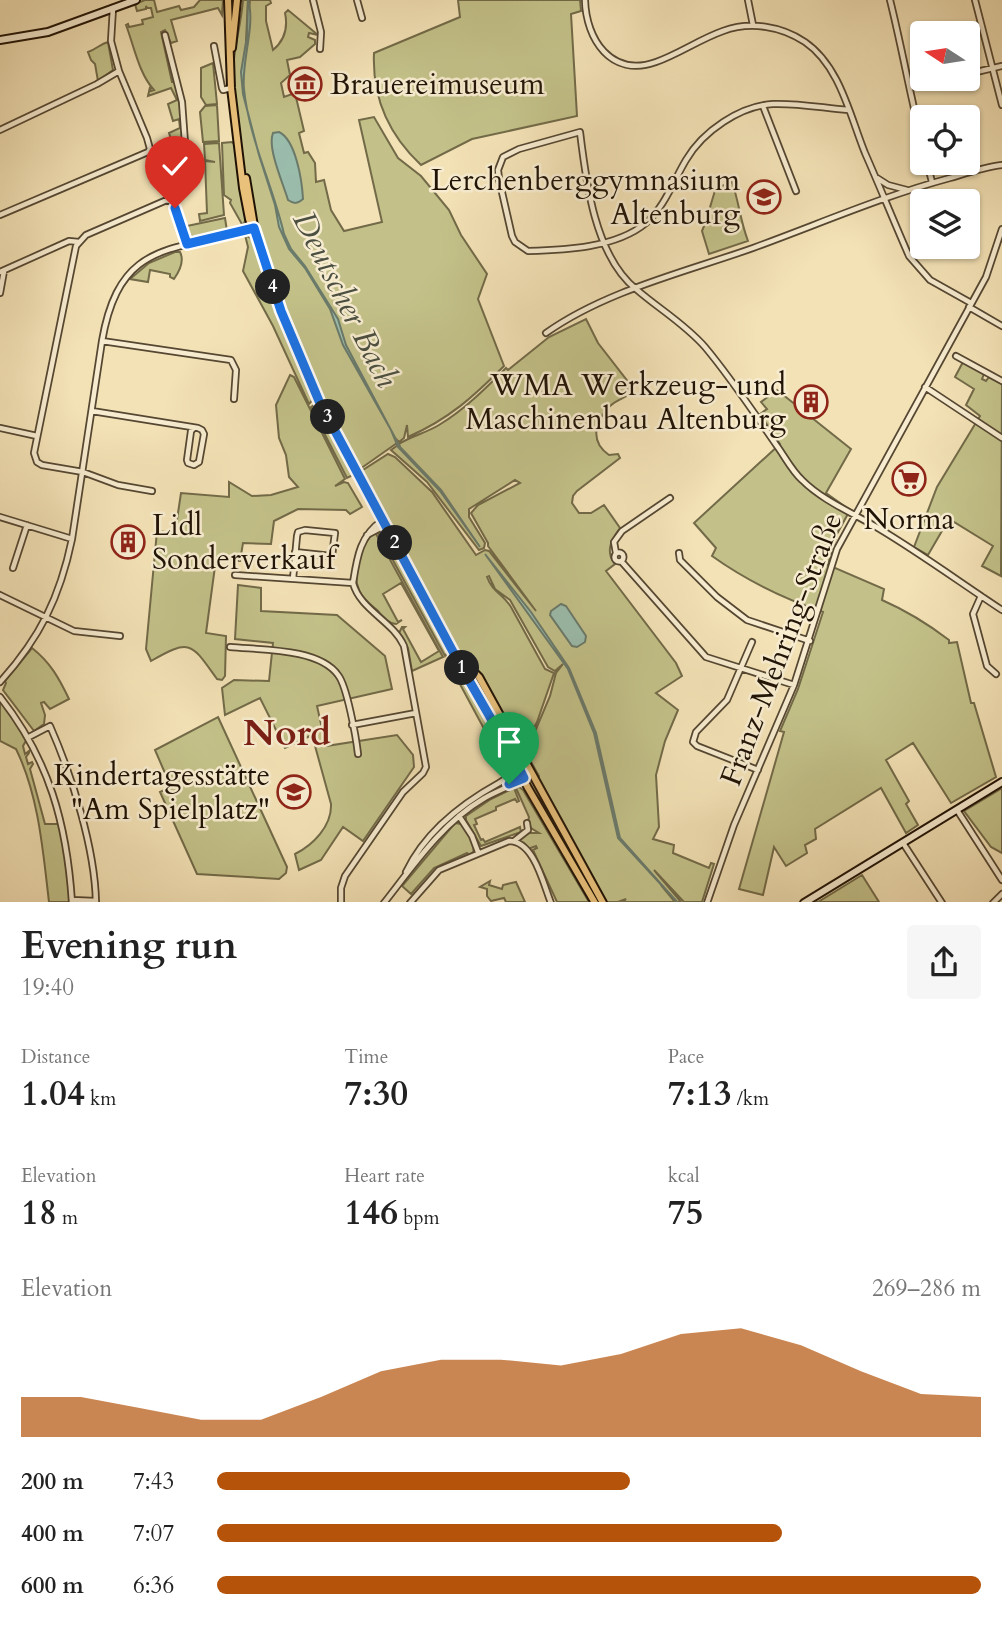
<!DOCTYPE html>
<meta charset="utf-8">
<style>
:root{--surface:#fff;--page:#f6f6f6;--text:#222;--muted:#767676;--accent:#b45309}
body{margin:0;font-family:Cardo,serif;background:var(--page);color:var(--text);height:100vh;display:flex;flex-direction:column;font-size:26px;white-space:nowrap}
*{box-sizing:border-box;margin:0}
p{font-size:23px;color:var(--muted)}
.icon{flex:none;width:38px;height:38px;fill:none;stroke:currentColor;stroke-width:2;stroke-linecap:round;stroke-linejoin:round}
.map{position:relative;height:902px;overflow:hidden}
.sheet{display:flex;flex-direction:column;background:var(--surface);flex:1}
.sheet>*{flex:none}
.needle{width:46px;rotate:282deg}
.fabs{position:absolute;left:910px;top:21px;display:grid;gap:14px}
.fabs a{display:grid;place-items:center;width:70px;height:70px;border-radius:7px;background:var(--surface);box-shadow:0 2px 5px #0004;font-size:35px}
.pin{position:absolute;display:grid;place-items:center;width:60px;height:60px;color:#fff;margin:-72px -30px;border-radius:50% 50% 50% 0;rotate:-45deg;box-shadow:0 0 7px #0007}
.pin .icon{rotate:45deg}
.km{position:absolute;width:35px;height:35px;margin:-18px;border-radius:50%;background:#222;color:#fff;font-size:19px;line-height:35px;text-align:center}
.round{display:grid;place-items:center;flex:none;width:74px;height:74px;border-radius:7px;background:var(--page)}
.summary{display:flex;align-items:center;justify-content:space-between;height:119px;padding:0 21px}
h1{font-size:38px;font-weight:800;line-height:52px}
.metrics{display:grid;grid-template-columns:repeat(3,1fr);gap:10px;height:119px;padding:7px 21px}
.metrics div{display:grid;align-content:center}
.metrics b{font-size:35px;font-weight:800}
.metrics small{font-size:19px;font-weight:400}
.metrics p{font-size:19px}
.chart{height:196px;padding:14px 21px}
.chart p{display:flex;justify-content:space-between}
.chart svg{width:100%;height:126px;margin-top:7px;fill:var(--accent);opacity:.7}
ul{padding:0 21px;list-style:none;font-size:23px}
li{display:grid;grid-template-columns:112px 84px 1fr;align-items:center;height:52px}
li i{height:18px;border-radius:9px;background:var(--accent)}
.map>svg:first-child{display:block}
.green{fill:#c3c189;stroke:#726a48;stroke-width:2}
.water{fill:#9bbeae;stroke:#6a7a6b;stroke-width:2}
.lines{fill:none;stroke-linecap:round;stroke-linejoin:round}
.street-casing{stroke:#554732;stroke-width:8}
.secondary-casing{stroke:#201306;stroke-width:10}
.primary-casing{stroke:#201306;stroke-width:10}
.street{stroke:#f7ecd0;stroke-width:4.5}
.secondary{stroke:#f7ecd0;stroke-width:6}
.primary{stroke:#eac17b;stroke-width:6}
.route-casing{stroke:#fff;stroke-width:14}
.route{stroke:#1a73e8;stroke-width:9}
.labels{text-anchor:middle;stroke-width:5;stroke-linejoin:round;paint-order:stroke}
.poi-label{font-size:30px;fill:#201306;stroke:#f7ecd0;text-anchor:end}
.street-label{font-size:30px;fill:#201306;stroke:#f7ecd0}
.water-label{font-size:32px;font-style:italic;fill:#4b4f41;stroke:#f7ecd0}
.district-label{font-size:37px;font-weight:bold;fill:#7a1f14;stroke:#f7ecd0}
</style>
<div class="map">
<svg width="1002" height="903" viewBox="0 0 1002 903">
<rect width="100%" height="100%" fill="#f3e2b6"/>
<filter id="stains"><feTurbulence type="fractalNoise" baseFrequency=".00286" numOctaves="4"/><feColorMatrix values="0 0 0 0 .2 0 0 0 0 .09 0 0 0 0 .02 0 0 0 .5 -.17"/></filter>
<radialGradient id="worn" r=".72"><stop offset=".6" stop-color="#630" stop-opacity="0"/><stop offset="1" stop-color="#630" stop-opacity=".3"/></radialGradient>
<path class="green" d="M145 0H154L157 12 179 6 181 10 194 7 200 0H223L222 15 218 8 171 20 177 41 171 43 165 30 161 32 172 82H176L179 96 187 183 182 190 168 196 167 191 182 183 166 189 161 173 166 178 178 174 173 156 182 151 181 139 172 142 169 133 180 128 179 119 173 121 168 104 177 100 171 88 148 96 150 87 151 91 154 90C139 74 134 46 126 25L128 24 129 27 143 24 142 20 153 17 151 8H147L146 6V9L137 11 135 4Z
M243 0H248L246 41 250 0H270L271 3 266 6V21L273 50C285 40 288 27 285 13L288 10 318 35 309 33 308 37 315 40V44L300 57 287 60 290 75 281 83 284 97 295 93 304 131 299 133 304 153 308 152 315 163 316 182 324 180 331 210 344 231 382 222 359 120 374 117 398 158 421 176 449 210 461 235 487 274 478 299 504 366C473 397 449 419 408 437L407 425 404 438 399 442 395 438 397 443 360 469C346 455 336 428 326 409 276 307 239 192 233 77 232 53 241 27 243 0Z
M458 0H580L581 11 571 14 577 116 472 139 421 165C389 135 372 97 374 53L460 17Z
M108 42 113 70 98 81 95 64 91 60 88 52C97 49 100 44 108 42Z
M213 63 217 104 206 105 201 97V68Z
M217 105 219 141 203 142 200 112 205 106Z
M232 142 236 146 246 218 243 226 230 203 231 200 224 195 222 143Z
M219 143 224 215 200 221 199 214 207 213 205 161 215 162 205 160 204 144Z
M732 182C739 202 740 220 748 241L709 254 702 231C708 217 711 202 716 188Z
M225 218 227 231 196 239 190 235 187 226Z
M245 235 254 240 292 346 315 397 309 404 273 326 243 271 248 247Z
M175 252H180C185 262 179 272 174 279L170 277V274L150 270 148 282 130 279 149 263Z
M586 319 598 343 629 383 626 386 630 390V394C624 398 615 401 610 406 594 422 590 442 609 455L618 454 620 458 577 491 573 496 572 503 579 513H591L604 505 620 528C611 540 605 552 615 564L606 571 676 663 682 676 656 693 678 710 665 741 656 775 659 827 653 839 674 845 673 853 709 868 711 863 714 864 702 902H684L654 870 681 902H677L661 885 675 902H623L626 899 618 902H606L538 783 539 776 526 753 550 696 556 673 563 664 555 671 548 667 510 600 495 589 489 576 487 577C493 593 502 593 511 607L545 669 554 673 537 722 524 748V753L466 655 458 652 361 474 363 470 388 454 395 457 432 492 476 555 485 550 489 551 536 611 488 546V543L471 513 478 505 520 483 515 480 469 509V517L485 543 484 548 479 550 427 482 391 450 398 445 400 447 399 444C411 436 426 433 439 425 464 410 485 389 506 368L508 370 549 337Z
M963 362 984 374 982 379 986 381 989 377 1002 384 1001 576 982 566 993 546 949 519 928 555 914 547 937 487 980 416 966 405 974 389 955 377Z
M290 375 294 377 345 479 335 486 344 482 348 483 362 507 350 514 346 510 298 509 274 521 271 544 243 543 240 561 216 559 206 633 226 636 225 676 222 680 217 679C191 643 191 638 151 661L146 649 157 531 175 533 181 493 229 497V482L252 496 271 495 298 487 289 477 286 455 279 438 276 405Z
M777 390 851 449 826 493 850 510 837 534 828 565 884 589 882 600C907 611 928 624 949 640V643L957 642 971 703H974L996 777 951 803 913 743 886 760 909 801 906 804 918 825 906 833 881 788 815 829 816 839 805 845 807 853 786 866 774 847 763 895 739 889 784 732 780 731 798 689 823 612C782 598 747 581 712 556L716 548 694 523 780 444 760 414 767 409 761 402Z
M314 405 320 407 355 474 347 478 311 407Z
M382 530 388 534 450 650 445 656 377 531Z
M375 532 443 657 412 671 408 648 399 633 402 627H405L403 629 421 662 439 651 401 583 383 594 398 622 402 620 396 624C387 623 383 617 378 611 371 605 362 598 359 590 351 572 361 544 375 532Z
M238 585 261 588V611L337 615 385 656 392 689 317 706 326 746 397 735 413 755 414 767 363 841 343 827 321 860 299 870 295 854C313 845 332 826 331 804L312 735 285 748 260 698 225 715 222 688 234 680 269 681 273 643 235 639Z
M32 648C50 662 59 678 69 699L50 709 44 702 41 703 45 715 44 724 34 731 3 690 6 683 5 681Z
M453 660 457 662 512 764V771L509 775 448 662Z
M0 701 27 739 23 746 25 754 29 751V753L26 757 28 764 32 762 33 764 30 769 45 824H61L72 902H49C43 852 39 796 16 749L0 741Z
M218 717 287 867 286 873 279 879 197 874 160 792 171 787 155 750Z
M519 787 523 790 589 902H557L533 850 537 848 536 846 528 849 520 841 522 836 529 833H539L531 828 528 821 529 817 516 788Z
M514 788 519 801 517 802 515 799 496 807V810L475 819 477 824 474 825 481 840 483 839 485 842 520 827 521 832 481 846 466 820V816L491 799Z
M1002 788V853L991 847 964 811Z
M455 823 461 824C467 832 476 843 473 853L469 855 467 853 434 868 411 894 402 886Z
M862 875 879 902H816H818Z
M490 881 489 885 502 889 503 885 516 882 525 902H506L504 898 491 901 487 896V889L480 887Z"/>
<path class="water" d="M248 0C256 25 241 61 244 89 249 139 273 186 284 234L291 249 305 266 338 319 346 345 400 447 441 490 480 547 440 491 398 447 391 430 343 345 330 309 305 268 289 249 279 227 275 205 259 155 243 94 241 72 247 36Z
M279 132C296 140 302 181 303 199 297 204 294 204 288 200 283 183 267 148 273 133Z
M485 554 531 612 569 668 596 733 620 838 677 902 618 838 594 733 568 669Z
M561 604 566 606 586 636 585 642 577 647 572 646 550 615 551 611Z"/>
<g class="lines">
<defs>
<path id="street" d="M313 0 321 32 320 49
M357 0 362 18
M585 0C586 39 611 78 656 62 679 54 700 39 723 31 750 21 781 26 805 42 840 66 850 116 865 153 880 187 894 222 909 256L930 280 971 303
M748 0 753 25
M890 0C902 48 910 95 922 142
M975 0 1002 105
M214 46 222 88 223 90 231 88
M968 74 1002 66
M925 86 951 79
M763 106 796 191
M848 110C823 108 798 103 773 104 740 106 703 131 686 160 674 180 664 208 646 223 616 248 565 250 528 251L515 242 512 236 499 179 498 170 503 157 519 149 580 132C586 182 595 256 636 289 659 309 685 324 705 347 731 378 754 413 777 446 785 457 792 471 802 480 823 501 853 513 878 528 920 553 961 583 1002 610
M0 130 97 84 119 71 111 41 113 8
M149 151 153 154 165 192
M927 163 932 182
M877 178 888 185 907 190
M167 200 172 202 187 244
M0 215 148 152 150 149 147 138 119 71
M0 272 69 241 79 242
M0 293 4 271
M969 307 1002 326
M546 333C605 291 685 272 753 248 819 224 883 196 950 178 967 173 985 167 1002 165
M102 341 231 360 236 370 234 399
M956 356 1002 381
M925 387 1002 438
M92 411 198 428 202 430 204 434 199 462 194 465 188 463 187 460 191 431 194 428
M0 428 37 436
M152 491 118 485 83 472 42 465 37 462 34 453 76 246 86 235 176 196 188 184 182 102 165 35
M0 517 72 539
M367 535 386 525
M614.5 557a4.5 4.5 0 1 1 9 0a4.5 4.5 0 1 1-9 0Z
M616 553 614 542 622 531 670 498
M679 553 680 560 717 597 747 620 810 641
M621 561 706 657 794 685
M13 568 27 525
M235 575 353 583
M293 579 297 536 298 532 305 530 335 533 332 556 295 552
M0 595 74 631 120 636
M981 596 973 614 987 666 996 674
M752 642 727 700 696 732 693 742 697 746 758 770
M230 647C260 650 319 648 338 675 347 686 356 737 358 754
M0 682C40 638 60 597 72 539L102 341C120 238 173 253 254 228
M0 697C49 759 67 824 72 903
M352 725 416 713
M29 737 50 726C72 776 95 848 96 903
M957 810 1002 880
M459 816 472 836 478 852
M514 841 528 830 527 823
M903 843 942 903
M406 872C425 832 461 804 499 783 509 777 518 770 529 772
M72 900 96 901
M341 903V888L345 876 403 792 423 773 426 767 404 646C393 621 360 610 353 583 357 557 360 535 383 520
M384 903C413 866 442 823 483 799 494 792 523 782 529 772
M410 903 439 870 509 841C534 841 543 883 551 903
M707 903 734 825 794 685 837 549 986 277 1002 229
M993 903 1002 894"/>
<path id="secondary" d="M0 40 48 32 136 0
M804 903 1002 782"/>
<path id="primary" d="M228 0 231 88 243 188 249 219 291 337 319 401 459 663 491 717 528 788 595 903
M232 48 237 0
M246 178 254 226
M457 655 479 677 603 903"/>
</defs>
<use href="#street" class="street-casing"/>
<use href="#secondary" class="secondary-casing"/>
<use href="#primary" class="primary-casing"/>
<use href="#street" class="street"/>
<use href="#secondary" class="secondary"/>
<use href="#primary" class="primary"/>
</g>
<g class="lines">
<defs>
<path id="route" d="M175 208 187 244 254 228 281 311 319 401 459 663 517 764 524 778 509 784"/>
</defs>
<use href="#route" class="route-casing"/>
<use href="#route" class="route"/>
</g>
<defs>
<symbol id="museum-ring" viewBox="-11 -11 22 22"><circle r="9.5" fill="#f7ecd0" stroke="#8f2418" stroke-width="1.5"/><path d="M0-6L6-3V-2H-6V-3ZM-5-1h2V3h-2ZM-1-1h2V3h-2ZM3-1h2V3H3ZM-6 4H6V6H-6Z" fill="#8f2418"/></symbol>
<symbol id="school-ring" viewBox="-11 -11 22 22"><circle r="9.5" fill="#f7ecd0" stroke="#8f2418" stroke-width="1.5"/><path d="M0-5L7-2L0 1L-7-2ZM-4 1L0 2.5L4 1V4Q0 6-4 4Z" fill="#8f2418"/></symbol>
<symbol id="building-ring" viewBox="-11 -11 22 22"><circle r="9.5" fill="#f7ecd0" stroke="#8f2418" stroke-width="1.5"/><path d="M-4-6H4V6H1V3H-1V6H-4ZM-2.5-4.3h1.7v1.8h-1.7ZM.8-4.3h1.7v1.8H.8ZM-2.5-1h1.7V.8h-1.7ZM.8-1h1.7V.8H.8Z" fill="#8f2418"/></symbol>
<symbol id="supermarket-ring" viewBox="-11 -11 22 22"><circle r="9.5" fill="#f7ecd0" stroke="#8f2418" stroke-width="1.5"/><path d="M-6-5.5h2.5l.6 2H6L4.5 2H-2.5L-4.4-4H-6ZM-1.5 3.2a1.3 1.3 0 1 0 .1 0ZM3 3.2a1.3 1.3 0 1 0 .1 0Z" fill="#8f2418"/></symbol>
</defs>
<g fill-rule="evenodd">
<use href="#museum-ring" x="286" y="65" width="38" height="38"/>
<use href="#school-ring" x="745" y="178" width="38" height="38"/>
<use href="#building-ring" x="792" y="383" width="38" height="38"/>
<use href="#supermarket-ring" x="890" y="460" width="38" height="38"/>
<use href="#building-ring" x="109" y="523" width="38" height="38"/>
<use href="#school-ring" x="275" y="773" width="38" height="38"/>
</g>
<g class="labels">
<g class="poi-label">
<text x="330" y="94" text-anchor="start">Brauereimuseum</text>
<text x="740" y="190">Lerchenberggymnasium<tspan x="740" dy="34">Altenburg</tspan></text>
<text x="786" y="395">WMA Werkzeug- und<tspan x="786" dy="34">Maschinenbau Altenburg</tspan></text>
<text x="909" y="529" text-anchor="middle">Norma</text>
<text x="152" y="535" text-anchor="start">Lidl<tspan x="152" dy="34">Sonderverkauf</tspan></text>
<text x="270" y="785">Kindertagesstätte<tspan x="270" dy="34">"Am Spielplatz"</tspan></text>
</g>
<g class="street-label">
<text transform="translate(781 649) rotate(-69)" y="10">Franz-Mehring-Straße</text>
</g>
<g class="water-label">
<text transform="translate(346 299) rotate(63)" y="11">Deutscher Bach</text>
</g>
<g class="district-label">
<text x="287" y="745">Nord</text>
</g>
</g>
<rect width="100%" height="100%" filter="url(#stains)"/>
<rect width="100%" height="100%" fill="url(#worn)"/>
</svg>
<div class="fabs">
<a><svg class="needle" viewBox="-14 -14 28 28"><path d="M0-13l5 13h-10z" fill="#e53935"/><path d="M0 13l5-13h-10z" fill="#767676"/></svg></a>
<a><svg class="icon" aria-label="locate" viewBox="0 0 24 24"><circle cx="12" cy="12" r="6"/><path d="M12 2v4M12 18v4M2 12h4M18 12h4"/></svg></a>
<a><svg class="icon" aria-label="layers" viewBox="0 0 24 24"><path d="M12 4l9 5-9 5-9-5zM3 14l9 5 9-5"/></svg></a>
</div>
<div class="pin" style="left:509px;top:784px;background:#1e9e55"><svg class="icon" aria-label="arrive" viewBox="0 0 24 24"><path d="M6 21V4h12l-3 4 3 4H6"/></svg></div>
<div class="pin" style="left:175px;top:208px;background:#d93025"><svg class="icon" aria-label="check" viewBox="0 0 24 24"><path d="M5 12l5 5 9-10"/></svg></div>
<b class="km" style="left:462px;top:668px">1</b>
<b class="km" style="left:395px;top:543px">2</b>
<b class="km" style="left:328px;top:417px">3</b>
<b class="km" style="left:273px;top:287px">4</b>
</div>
<section class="sheet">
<div class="summary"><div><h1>Evening run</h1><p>19:40</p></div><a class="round"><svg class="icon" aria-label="share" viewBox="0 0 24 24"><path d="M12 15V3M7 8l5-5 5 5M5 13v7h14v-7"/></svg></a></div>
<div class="metrics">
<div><p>Distance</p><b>1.04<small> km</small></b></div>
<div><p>Time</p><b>7:30</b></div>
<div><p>Pace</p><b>7:13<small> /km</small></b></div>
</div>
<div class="metrics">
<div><p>Elevation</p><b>18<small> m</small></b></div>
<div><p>Heart rate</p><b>146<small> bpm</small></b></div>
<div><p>kcal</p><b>75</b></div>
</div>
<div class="chart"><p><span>Elevation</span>269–286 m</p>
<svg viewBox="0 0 160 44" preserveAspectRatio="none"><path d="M0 44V30L10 30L20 34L30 38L40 38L50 30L60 21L70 17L80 17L90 19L100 15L110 8L120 6L130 12L140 21L150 29L160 30V44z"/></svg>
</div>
<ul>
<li><b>200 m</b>7:43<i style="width:54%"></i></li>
<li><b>400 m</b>7:07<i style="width:74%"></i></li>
<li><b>600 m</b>6:36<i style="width:100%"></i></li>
</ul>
</section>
